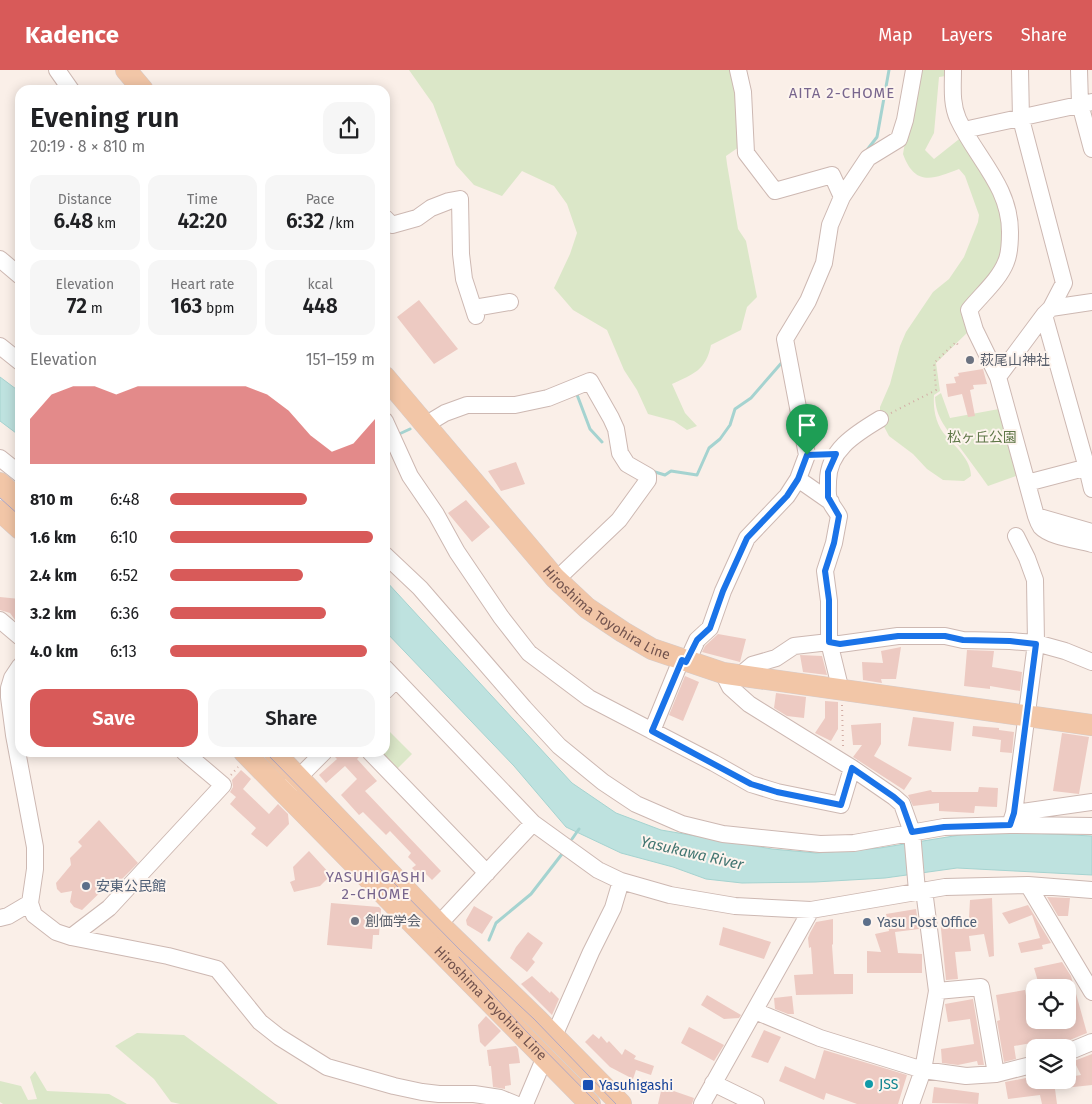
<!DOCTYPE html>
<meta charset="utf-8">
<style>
:root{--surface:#fff;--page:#f6f6f6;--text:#202124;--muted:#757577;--accent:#d85a59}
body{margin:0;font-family:"Fira Sans","Noto Sans JP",sans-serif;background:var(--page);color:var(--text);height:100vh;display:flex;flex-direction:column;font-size:19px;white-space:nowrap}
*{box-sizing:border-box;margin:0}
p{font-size:16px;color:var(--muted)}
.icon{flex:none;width:28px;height:28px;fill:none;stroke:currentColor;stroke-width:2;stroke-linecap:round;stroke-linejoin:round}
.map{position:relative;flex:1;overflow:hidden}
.details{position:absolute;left:15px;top:15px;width:375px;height:672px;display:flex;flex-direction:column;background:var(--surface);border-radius:15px;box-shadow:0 2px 12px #0003}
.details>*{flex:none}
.controls{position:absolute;left:1026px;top:909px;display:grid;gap:10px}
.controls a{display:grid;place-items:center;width:50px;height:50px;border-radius:10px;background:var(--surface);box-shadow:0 2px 12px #0003;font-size:25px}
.pin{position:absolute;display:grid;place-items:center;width:42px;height:42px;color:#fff;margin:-51px -21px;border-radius:50% 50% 50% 0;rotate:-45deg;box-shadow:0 0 5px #0007}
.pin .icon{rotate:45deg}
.round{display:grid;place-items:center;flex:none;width:52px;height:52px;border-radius:15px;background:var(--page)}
.summary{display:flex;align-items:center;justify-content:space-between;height:85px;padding:0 15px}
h1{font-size:28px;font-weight:600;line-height:38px}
.stats{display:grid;grid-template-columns:repeat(3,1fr);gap:8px;height:85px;padding:5px 15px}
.stats div{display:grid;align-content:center;border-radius:12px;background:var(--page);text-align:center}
.stats b{font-size:21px;font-weight:600}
.stats small{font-size:14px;font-weight:400}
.stats p{font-size:14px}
.chart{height:140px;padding:10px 15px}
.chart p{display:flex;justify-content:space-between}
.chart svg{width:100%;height:90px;margin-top:5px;fill:var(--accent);opacity:.7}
.button{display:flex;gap:10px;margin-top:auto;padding:10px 15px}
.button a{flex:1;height:58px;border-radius:15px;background:var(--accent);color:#fff;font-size:20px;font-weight:600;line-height:58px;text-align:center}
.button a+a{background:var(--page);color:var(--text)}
ul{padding:0 15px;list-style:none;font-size:16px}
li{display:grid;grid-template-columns:80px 60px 1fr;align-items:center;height:38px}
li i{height:12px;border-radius:6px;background:var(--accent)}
header{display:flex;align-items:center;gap:30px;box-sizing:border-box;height:70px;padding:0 25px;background:var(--accent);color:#fff}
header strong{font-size:24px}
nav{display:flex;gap:28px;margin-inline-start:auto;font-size:18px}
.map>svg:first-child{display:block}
.green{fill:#dbe7c8}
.water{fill:#bee2df;stroke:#a5d3d0}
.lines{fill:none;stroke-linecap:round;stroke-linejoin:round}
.stream{stroke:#a5d3d0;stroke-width:3}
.building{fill:#edcac2}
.minor-casing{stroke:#cdb8b2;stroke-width:18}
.major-casing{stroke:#d5cbca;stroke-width:22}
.path{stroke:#d2ada5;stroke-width:2;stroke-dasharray:1 4;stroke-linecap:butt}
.minor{stroke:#fff;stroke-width:16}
.major{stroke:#f2c6a7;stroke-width:21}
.tram{stroke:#b0a7c3;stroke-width:1}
.route-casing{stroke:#fff;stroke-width:10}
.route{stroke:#1a73e8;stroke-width:6}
.worship-dot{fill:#6b7280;stroke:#fdf4ee;stroke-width:2}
.service-dot{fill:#5c6f8a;stroke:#fdf4ee;stroke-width:2}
.culture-dot{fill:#0f9aa8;stroke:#fdf4ee;stroke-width:2}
.transit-dot{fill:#1a4fb4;stroke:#fdf4ee;stroke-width:2}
.labels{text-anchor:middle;stroke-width:4;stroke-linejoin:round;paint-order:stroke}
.worship-label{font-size:14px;fill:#5b616d;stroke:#fdf4ee;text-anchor:start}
.park-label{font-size:14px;fill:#5f7748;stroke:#fdf4ee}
.street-label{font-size:14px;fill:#72534e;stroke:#fdf4ee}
.service-label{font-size:14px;fill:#4e5e75;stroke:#fdf4ee;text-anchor:start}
.culture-label{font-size:14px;fill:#0d838f;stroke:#fdf4ee;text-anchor:start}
.transit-label{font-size:14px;fill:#164399;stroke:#fdf4ee;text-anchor:start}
.neighbourhood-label{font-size:15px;letter-spacing:1px;fill:#78668e;stroke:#fdf4ee}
.water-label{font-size:15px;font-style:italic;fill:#437672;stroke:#fdf4ee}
</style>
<header>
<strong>Kadence</strong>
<nav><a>Map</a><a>Layers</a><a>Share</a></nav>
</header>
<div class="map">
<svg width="1092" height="1034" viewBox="0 0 1092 1034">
<rect width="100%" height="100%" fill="#faefe8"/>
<path class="green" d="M409 0H731L735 23 739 77 726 86 727 94 738 159 746 171 757 227 747 237 741 260 711 275C706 300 694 304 672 314L685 343 697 356 687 360 674 351 648 344 637 320 624 300 607 260 573 240 554 218 570 184 577 163 567 134 554 116 522 101 502 126 474 115 456 95 433 34Z
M917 0H947L946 6 939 7 934 63 925 80 934 89 963 66 1005 139 1004 190 988 214 970 260 936 293 940 321 934 325C933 340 936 355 946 366 956 377 971 390 971 406L964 411 943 410 927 399 913 384 889 366 880 349V337L890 314 900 276 906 262 933 222 949 209 964 187 978 152 979 145 965 106 959 99C933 109 915 117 903 84Z
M941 323 950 348 999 339 1016 406 988 416C978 402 968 388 958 375 947 358 936 349 935 327Z
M385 657 412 684 396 700 379 683 385 682Z
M137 963 184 965 278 1034H180L171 1032 154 1009 115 976Z
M35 1001 47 1021 109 1024 127 1034H3L0 1032V1011L21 1016 28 1030 37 1029 30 1007Z"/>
<path class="water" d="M0 307 20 322V366L0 351Z
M385 510 572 713 616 743 661 760 772 779 816 783 880 778 966 764 1031 763 1092 766V805L957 798 885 808 815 812 742 813 706 809 673 797 621 783 566 757 514 696 385 561Z"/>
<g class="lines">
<path class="stream" d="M867 80 877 67 889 0
M576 322 590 359 602 372
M397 365 410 359
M655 402 665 405 671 401 697 405 709 378 720 369 730 355 735 339 751 328 784 290
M572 769 579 759
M489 870 496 853 531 824 562 784"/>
</g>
<path class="building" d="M419 230 458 279 434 294 397 247Z
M983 299 987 314 973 315 974 319 970 320 975 346 968 347 962 324 948 327 946 314 956 313 954 307 959 306 958 303Z
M516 392 525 414 501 421 488 401Z
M466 430 490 457 472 472 448 443Z
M0 527 20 529V551L15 550 10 543 0 540Z
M718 564 746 569 740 592 702 582 705 576Z
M901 577 896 609H881L882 613 863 610 862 592 883 593 881 581Z
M967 580 994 581 992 597 1022 602 1020 621 990 616V619L964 616Z
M800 585 822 586 827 605 803 602Z
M685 606 699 612 683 651 669 645Z
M776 623 806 627 804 648 787 646 774 638Z
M825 631 838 632V659L831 671 815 663 825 648Z
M913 647 954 652 951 681 908 676Z
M881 653V674L874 686 912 708 904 720 853 687 862 675H853L851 655Z
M973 656 999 658V660L1014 662 1012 683 1000 682 1001 670 972 666Z
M1062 663 1089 667 1079 724 1053 721Z
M334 682H360L361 685 357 689 377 711 365 721 441 801 432 810 424 802 420 806 412 798 416 795 408 787 411 783 390 761 386 765 363 742 359 745 341 725 357 709 345 696 326 713 319 705 337 689 333 685Z
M241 700 251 709 243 719 269 744 278 734 288 744 289 754 267 777 251 764 256 758 230 734 236 727 230 722 233 717 232 710Z
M979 717 998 718 997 737 975 736 974 743 939 741V733L913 736 908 725 931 720 932 722H978Z
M99 750 138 793 117 814 113 810 82 840 74 837 70 832 72 821 61 823 57 819 56 813 71 795 70 788 82 776 78 772Z
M309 781 331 805 320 816 294 822 290 812 295 810 293 797Z
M1047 827 1070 828 1068 846H1058Z
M992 828 994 886 989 887 984 864 969 866 971 881 955 882 958 909 946 910 940 849 969 848 970 830Z
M331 833 379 837 381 839 379 865H373L372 879 327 875Z
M1028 835 1051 873 1042 875 1043 879 1021 883 1018 873 1040 868 1032 845 1009 854 1002 843Z
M474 836 493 847 482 864 467 855 466 850Z
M916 839 919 859 895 862 898 883 922 884V903H867V881L881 882 875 864 889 861 886 844Z
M833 849V874L832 875 834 904H853V924L796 925 794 905 813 904 811 877 809 878 808 868 810 863 816 852Z
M723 857 771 872 764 889 719 875Z
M528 862 543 873 532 889 535 892 527 902 510 888 516 877Z
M1062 892 1071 906 1087 963 1065 972 1059 978H1049L1048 970 1014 976 1016 989 1004 992 997 951 1000 950 996 925 1025 920 1031 954 1033 953 1034 957 1065 954 1064 950H1068V918H1040L1034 898Z
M532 906 550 923 551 921 559 929 552 945 521 914Z
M707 925 741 945 739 948 724 949 701 935Z
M792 926 794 944H788L775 939 774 928Z
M973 929 984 995H978L977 991 958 995 942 993 941 979 974 974 970 949 948 952 945 934Z
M486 946 501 961 485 977 480 972 478 955Z
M689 957 724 975 714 991 681 973Z
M764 960 781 967 768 993 751 987Z
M593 964 599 969 601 966 607 973 609 971 622 985 625 979 636 986 634 989 654 996 651 1005 636 1000 633 1009 610 997 585 972Z
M516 976 518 979 520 993 509 994 511 1015 505 1016V1019L493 1017 491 996H489L487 980Z
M824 980 907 1005 898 1034H857L826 1023 824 1030 779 1011 785 996 815 1009Z
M1092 984V1015L1055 1019 1057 1034H1042L1040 1025 1008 1029 1005 1012 1026 1008V1010H1068V1007L1081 1005 1074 991Z
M662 1017 694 1028 692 1034H658Z
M934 1017 979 1023 978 1034 932 1033Z"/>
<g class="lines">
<defs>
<path id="minor" d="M57 0 71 20
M953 0C953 17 951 33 958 49 976 88 1010 116 1010 162 1010 171 1010 183 1006 192 999 210 981 225 969 240L975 260 998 307
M1020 0 1021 49 1064 213 1051 238 1044 245 998 307 1036 446C1037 449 1039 454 1041 457 1050 467 1079 470 1092 474
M1079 0 1080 34 1092 79
M964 60 1092 32
M842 127 868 88 899 69 905 50 914 0
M385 148 392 155 417 148 431 138 449 131 460 129 461 184 464 209 476 246
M0 189 20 206
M474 238 510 232
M1051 238 1092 232
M1044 245 1087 398 1092 419
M0 276 20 292
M385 351 410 406 436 444 457 482 501 547 529 583 589 628 714 693 751 714 777 722 841 735 852 698
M425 355 445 343 467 335H515L548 328 590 311 611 348 616 359 620 383 627 394 648 406V410L619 450 557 509
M0 388 20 404
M798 409 831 432
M1027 413 1092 396
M1036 446 1092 462
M385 485 420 518 524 638 559 676 603 712 636 734 682 754 723 764 820 774 854 773 944 757 1010 755 1092 756
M0 550 20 567
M687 592 697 570 710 558 723 521 747 468 787 426 798 409 807 385 785 269 808 231 824 193 830 155 842 127 832 105 775 121 746 83 743 22 738 0
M20 596 12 608 9 618V627L14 665 35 777V799L30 833 34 845 56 862 71 867 168 886 217 899 260 952 279 967 327 997 394 1016 422 1022 439 1024H474L500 1028 515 1034
M385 598 533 753 598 800 621 811 670 825 735 836 811 840 945 817 1028 815 1092 820
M723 603 730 617 749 634 852 698 894 727 902 734 912 762 917 821
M739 606 752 595 776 588 794 576 829 572 840 574 898 566H945L963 570 1010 571 1036 573 1065 581 1092 592
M385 621 396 610
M841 621 829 572V531L825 501 834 473 839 446C836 440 831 435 829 429 827 424 828 418 828 413 827 381 855 364 880 349
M652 661 681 590
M370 682 487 803
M290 716 324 682
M1014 743 1092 732
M1010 755 1014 743 1036 573 1035 510 1027 488 1016 466
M1028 815 1092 922
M0 848 8 846 30 833
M439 854 533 753
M71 867 109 838 223 715 184 682
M937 921 981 917 996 1004
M755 941 820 968 923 1000 966 1006 996 1004 1035 994
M554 966 591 882 613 838 621 811
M1068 982 1092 972
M713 1013 756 1034
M525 1034 544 989
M702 1034 811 840
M911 1034 923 1000 937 921 924 820"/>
<g id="major">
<path d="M126 0 143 20"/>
<path id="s1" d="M385 307 555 508 587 538 623 562 652 579 723 603 1092 655"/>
<path d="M0 413 20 431"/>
<path d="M0 441 20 459"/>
<path id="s2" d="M244 682 590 1034"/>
<path d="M274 682 439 854 539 951 621 1034"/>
</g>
</defs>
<use href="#minor" class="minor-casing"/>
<use href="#major" class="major-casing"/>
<path class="path" d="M891 343 936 320 934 293 956 272 958 275
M842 635 843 676
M231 705 238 697"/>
<use href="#minor" class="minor"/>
<use href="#major" class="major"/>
<path class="tram" d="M0 428 20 446
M265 682 461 881 534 949 616 1034
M459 887 525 960 598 1034"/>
</g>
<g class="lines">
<defs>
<path id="route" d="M836 384 828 402V427L839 446 834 473 825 501 829 530V572L840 574 898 566H945L963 570 1010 571 1036 574 1014 743 1010 755 944 757 912 762 902 734 894 727 852 698 841 735 777 722 751 714 652 661 682 590 686 592 697 570 710 558 723 521 747 468 787 426 798 409 807 385Z"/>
</defs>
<use href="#route" class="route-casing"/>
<use href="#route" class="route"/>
</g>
<g class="worship-dot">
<circle cx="970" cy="290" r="5"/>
<circle cx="355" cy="851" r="5"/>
</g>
<g class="service-dot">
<circle cx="86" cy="816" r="5"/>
<circle cx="867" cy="852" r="5"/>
</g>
<circle class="culture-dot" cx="869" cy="1014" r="5"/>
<rect class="transit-dot" x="582" y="1009" width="12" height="12" rx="2.5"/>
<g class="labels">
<g class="worship-label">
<text x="980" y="295">萩尾山神社</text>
<text x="365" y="856">創価学会</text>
</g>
<g class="park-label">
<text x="982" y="372">松ヶ丘公園</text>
</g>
<g class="street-label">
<text dy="5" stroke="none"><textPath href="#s1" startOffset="326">Hiroshima Toyohira Line</textPath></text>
<text dy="5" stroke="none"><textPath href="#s2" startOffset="352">Hiroshima Toyohira Line</textPath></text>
</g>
<g class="service-label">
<text x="96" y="821">安東公民館</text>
<text x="877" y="857">Yasu Post Office</text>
</g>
<g class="culture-label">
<text x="879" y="1019">JSS</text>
</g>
<g class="transit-label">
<text x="599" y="1020">Yasuhigashi</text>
</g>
<g class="neighbourhood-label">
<text x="842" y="28">AITA 2-CHOME</text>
<text x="376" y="812">YASUHIGASHI<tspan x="376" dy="17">2-CHOME</tspan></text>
</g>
<g class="water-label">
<text transform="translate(692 783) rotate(13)" y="5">Yasukawa River</text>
</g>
</g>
</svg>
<div class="controls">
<a><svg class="icon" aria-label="locate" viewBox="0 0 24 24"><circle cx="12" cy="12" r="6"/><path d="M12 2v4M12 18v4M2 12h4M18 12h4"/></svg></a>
<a><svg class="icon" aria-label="layers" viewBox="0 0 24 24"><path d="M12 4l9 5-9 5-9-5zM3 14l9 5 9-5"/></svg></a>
</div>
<div class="pin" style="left:807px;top:385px;background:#1e9e55"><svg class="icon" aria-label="arrive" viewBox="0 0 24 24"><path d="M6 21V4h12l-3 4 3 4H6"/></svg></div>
<section class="details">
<div class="summary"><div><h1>Evening run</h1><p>20:19 · 8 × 810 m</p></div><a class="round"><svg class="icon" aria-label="share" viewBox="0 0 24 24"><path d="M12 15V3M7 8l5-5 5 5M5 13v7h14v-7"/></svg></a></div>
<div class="stats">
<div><p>Distance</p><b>6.48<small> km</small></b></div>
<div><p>Time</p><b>42:20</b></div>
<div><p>Pace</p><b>6:32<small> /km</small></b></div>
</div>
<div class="stats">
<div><p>Elevation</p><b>72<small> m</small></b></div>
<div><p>Heart rate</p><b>163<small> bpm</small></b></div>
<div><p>kcal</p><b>448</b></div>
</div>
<div class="chart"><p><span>Elevation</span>151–159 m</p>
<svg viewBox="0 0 160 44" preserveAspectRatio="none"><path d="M0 44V22L10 10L20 6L30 6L40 10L50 6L60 6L70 6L80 6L90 6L100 6L110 10L120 18L130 30L140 38L150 34L160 22V44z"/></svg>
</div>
<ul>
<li><b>810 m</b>6:48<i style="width:67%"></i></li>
<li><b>1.6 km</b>6:10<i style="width:99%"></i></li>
<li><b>2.4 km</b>6:52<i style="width:65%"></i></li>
<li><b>3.2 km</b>6:36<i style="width:76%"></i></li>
<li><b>4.0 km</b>6:13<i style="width:96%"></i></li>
</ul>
<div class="button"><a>Save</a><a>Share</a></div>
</section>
</div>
